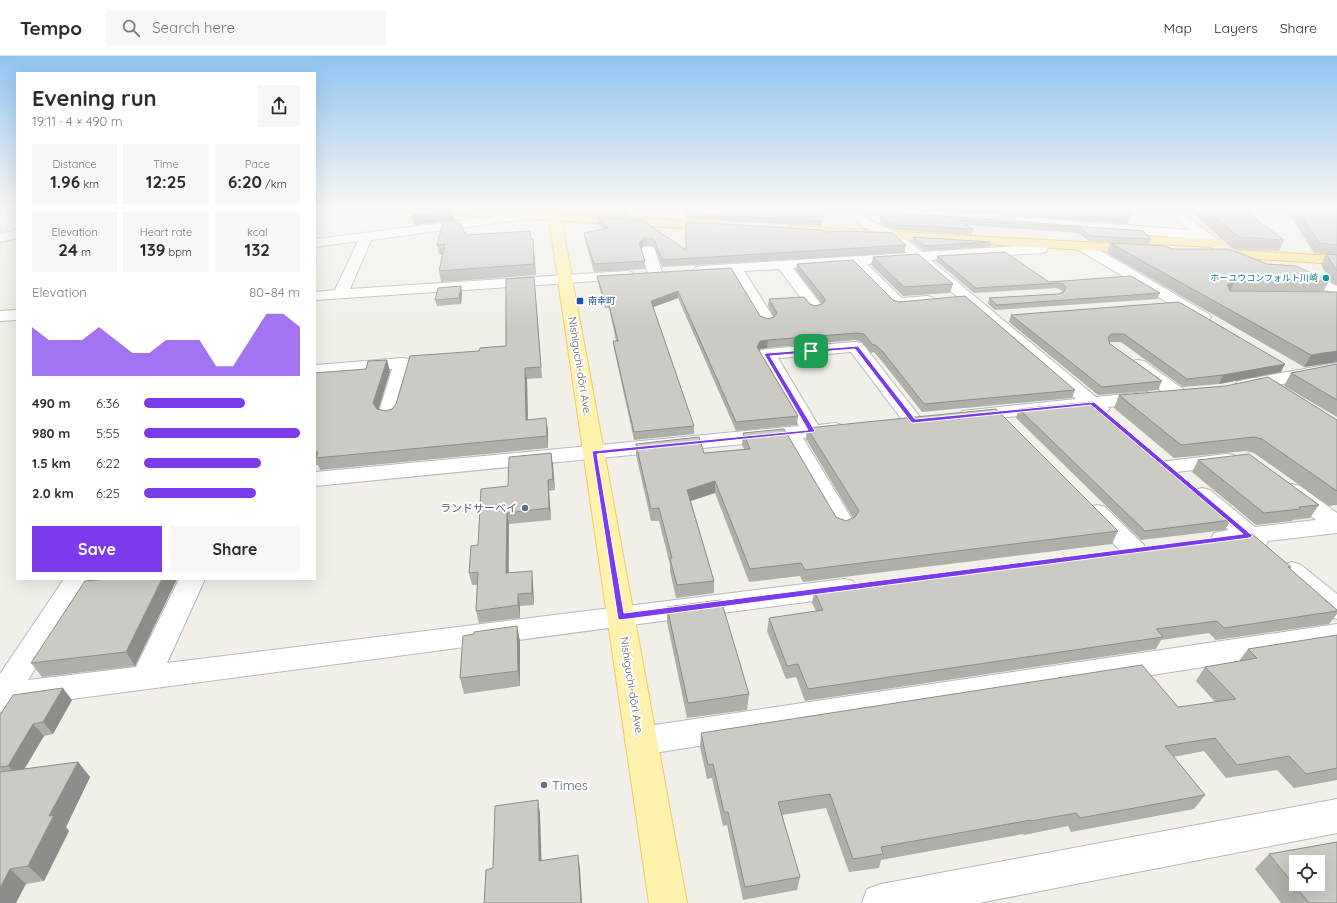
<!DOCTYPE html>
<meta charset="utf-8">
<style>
:root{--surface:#fff;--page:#f7f7f7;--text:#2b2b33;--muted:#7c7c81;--line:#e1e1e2;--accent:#7c3aed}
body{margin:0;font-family:Quicksand,"Noto Sans JP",sans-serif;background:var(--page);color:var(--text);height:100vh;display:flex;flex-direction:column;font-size:15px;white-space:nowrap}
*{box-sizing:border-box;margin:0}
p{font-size:13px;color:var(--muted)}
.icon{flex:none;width:22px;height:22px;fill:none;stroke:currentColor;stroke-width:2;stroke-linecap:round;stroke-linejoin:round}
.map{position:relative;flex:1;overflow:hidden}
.sheet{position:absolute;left:16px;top:16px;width:300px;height:508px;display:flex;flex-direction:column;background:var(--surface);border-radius:0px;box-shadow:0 4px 16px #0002}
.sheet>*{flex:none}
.controls{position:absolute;left:1289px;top:799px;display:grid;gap:8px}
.controls a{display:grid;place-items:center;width:36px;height:36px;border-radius:0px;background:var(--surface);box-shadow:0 4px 16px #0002;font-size:20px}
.pin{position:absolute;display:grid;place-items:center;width:34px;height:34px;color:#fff;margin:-17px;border-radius:8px;box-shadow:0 2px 6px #0006}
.round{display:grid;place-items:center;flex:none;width:42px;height:42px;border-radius:0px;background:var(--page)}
.head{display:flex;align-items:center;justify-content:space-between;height:68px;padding:0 16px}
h1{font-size:22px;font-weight:700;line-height:30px}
.metrics{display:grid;grid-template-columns:repeat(3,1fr);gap:6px;height:68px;padding:4px 16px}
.metrics div{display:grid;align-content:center;border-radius:0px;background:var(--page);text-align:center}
.metrics b{font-size:17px;font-weight:700}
.metrics small{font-size:11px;font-weight:400}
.metrics p{font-size:11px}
.chart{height:112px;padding:8px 16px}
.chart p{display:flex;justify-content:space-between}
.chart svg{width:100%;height:72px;margin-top:4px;fill:var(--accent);opacity:.7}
.cta{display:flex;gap:8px;margin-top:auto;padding:8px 16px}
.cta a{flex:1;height:46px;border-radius:0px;background:var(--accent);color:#fff;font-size:16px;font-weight:700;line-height:46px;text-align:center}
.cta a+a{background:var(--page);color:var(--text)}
ul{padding:0 16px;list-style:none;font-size:13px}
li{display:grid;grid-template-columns:64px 48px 1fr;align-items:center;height:30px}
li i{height:10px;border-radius:5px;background:var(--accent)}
header{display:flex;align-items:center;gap:24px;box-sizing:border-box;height:56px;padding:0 20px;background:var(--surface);border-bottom:1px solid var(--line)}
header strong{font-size:19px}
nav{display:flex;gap:22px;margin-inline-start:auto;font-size:14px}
.search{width:280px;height:36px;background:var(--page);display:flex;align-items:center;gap:10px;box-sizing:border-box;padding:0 14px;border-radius:0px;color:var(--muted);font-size:15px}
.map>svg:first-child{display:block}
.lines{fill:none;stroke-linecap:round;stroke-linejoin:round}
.minor-casing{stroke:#b5b8bc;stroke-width:2}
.major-casing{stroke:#f2c960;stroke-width:2}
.highway-casing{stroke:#f9ab00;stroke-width:2}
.minor{fill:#fff;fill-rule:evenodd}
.major{fill:#fff2af;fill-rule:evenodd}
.highway{fill:#fde293;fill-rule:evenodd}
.rail{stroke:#b6b7b8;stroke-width:2;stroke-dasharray:0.5 3;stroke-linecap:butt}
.wall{fill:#afaea9}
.shaded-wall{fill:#8f8d8a}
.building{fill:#cccac5;stroke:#8f8d8a;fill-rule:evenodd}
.route{fill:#7c3aed;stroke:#fff;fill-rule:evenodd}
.culture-dot{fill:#0f9aa8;stroke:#fff;stroke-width:1.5}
.transit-dot{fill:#1a4fb4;stroke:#fff;stroke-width:1.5}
.service-dot{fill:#5c6f8a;stroke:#fff;stroke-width:1.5}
.labels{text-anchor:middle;stroke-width:4;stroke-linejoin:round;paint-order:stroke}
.far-culture-label{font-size:9px;fill:#0d838f;stroke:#fff;text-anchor:end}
.far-transit-label{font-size:9px;fill:#164399;stroke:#fff;text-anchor:start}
.street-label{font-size:11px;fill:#5f6368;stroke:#fff}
.service-label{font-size:11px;fill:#4e5e75;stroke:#fff;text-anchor:end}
.near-service-label{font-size:13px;fill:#4e5e75;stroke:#fff;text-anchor:start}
</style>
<header>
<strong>Tempo</strong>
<div class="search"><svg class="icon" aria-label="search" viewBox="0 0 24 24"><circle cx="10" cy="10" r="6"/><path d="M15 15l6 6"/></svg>Search here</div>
<nav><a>Map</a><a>Layers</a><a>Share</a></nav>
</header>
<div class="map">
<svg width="1337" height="847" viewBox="0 0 1337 847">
<rect width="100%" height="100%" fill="#f1efe8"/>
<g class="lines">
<defs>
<path id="minor" d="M824 153H900L941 155 1189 174 1164 153H1177L1221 186 1253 203 1255 206 1253 209C1239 212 1211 191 1199 183L941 163 862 158 871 165 899 177 922 196 1036 189 1038 185H1048L1049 188 1046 196 1041 197 931 204 1096 341 1146 336 1153 338 1155 342 1153 346 1108 351 1109 353 1106 357C1098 359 1094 358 1088 353L969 365 962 363 959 359 962 355 1076 343 916 205 867 208 902 242 927 240 932 241 934 244 932 247C921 250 904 253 893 250L853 209 793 212 823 251 820 254 815 256 810 254 779 213 744 215 775 264 773 267 767 269 761 267 731 216 701 218 696 217 694 214 696 211 701 210 907 197 891 183 863 171 847 157 830 156Z
M530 156 534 158 536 160 534 162 371 184 350 233 627 215 632 216 634 219 632 222 627 223 315 244V236L335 234 358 185 315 191V183Z
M17 174V182L0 186V178Z
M1082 186 1087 187 1209 258 1211 261 1209 264 1203 266 1197 264 1077 193 1076 190 1077 187Z
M648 190 653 191 655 194 662 217 660 220 655 221 650 220 648 217 641 194 643 191Z
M1300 214 1337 230V239L1295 221 1293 218 1295 215Z
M17 254V264L0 265V255Z
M856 286 862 287 920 361 923 365 920 369 913 371 906 369 851 296 778 302 818 369 835 367 842 369 845 373 842 377 803 382 855 468 851 473 843 476 835 473 784 384 315 430V416L799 370 758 298 761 294 767 293Z
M403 302 409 303 412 307 398 359 395 363 388 365 381 363 378 359 392 313 315 319V309Z
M1138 304 1144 305 1186 335 1188 339 1186 343 1179 345 1172 343 1132 313 1129 309 1132 305Z
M1337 307V317L1243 336 1237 334 1234 330 1237 326 1243 324Z
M1226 398 1234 399 1237 404 1234 409 1168 417 1160 416 1157 411 1160 406 1168 405Z
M1292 428 1300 430 1337 457V477L1268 485 1265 491C1250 495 1253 490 1243 489 1233 487 1226 492 1214 489L1211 483 1214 477 1229 474 1194 444 1191 439 1194 434 1202 432 1210 434 1255 471 1316 464 1284 440 1281 435 1284 430Z
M1097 449 1105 451 1144 489 1147 495 1144 501 1135 503 1126 501 1089 461 1085 456 1089 451Z
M1292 506 1301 509 1337 538V563L1327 560 1283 521 1279 515 1283 509Z
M64 523H91L28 624 136 611 179 523H205L167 607 844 523 853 525 857 532 853 539 844 541 11 651 0 656V618Z
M1337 568V590L641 699 630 695 625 685 630 675 641 671Z
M1337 743V777L979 847H862L867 833 881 828Z"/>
<path id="major" d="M546 153H558L561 162 687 847H649L549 162Z"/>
<path id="highway" d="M401 153H476L715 166 719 167 721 170 719 173 715 174 407 156Z
M793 170 1138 189 1143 190 1144 193 1143 196 1138 197 789 177 787 174 789 171Z
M1121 179 1232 184 1237 185 1238 188 1237 191 1232 192 1117 186 1115 183 1117 180Z
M1215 193 1337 200V208L1210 200 1208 197 1210 194Z"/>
</defs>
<use href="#minor" class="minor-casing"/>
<use href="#major" class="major-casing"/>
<use href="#highway" class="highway-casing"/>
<use href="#minor" class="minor"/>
<use href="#major" class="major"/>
<use href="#highway" class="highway"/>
<path class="rail" d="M0 155 11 153"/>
</g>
<path class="wall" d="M410 153H452L454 164 415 169 411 158Z
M582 153H624L626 155 627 160 587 158Z
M687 153 823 165 822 170 686 163Z
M935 153H1131L1133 155 1128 168Z
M1188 153H1242L1284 184 1279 195 1233 193Z
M1286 153H1337V229L1331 226 1321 209 1326 198 1333 199 1314 197Z
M880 156 1143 175 1151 183 1149 188 1089 185 1078 177 967 169 973 173 972 179 897 174 881 168 879 161Z
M598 161 686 194 824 176 906 189 904 197 662 211 654 190H643L641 192 645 205V213L594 216 585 184 584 177 603 173 598 168Z
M530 175 531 183H533L536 219 441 226 439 215 442 199H439L437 189 466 179Z
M913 181 991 186 990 191 924 195 912 186Z
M1110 187 1172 193 1267 208 1329 225 1323 236H1300H1337V306L1304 311 1107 197Z
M937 200 1049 226 1160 237 1157 243 995 254 988 248 989 242 1058 238 1063 236 1061 234 1056 232 974 237 936 205Z
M873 201 953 228 950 237 903 240 871 209Z
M797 208 893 244 1075 334 1072 342 922 356 881 304 874 296 871 297 862 286 856 284 767 292 760 293 759 294 798 360 797 369 736 375 678 242 653 251 694 370V378L634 384 614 293 613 285H616L609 252H605L598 227 597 220 731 212 760 260 768 263 774 261 768 250 769 243 810 248 815 250 822 248 796 214Z
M535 231 542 322 527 323 528 364 548 374V392L320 414 318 409H315V317L390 315 378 353 385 355 392 353 479 295 506 290Z
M462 236 461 248 437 250 435 244Z
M1179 246 1281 316 1219 328 1183 331 1121 286H1109L1110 288 1162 325 1158 334 1098 339 1009 266 1011 259Z
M1337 308V361L1284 330 1291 317Z
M1119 339 1337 364V449L1329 450 1254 397 1246 395 1174 402 1114 352Z
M1019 353 1231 464 1225 474 1141 484 1016 362Z
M807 372 1118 475 1112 488 803 526 800 520 749 526 715 437 691 445 714 525V537L676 542 670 515V509L659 465H651L636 399V388L704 397 744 393 742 389 743 377 836 461 846 465 853 462 806 383Z
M551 397 555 434 549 435 551 464 509 468V517L533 527 534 549 520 550V562L479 567 476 555 477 529H472L469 517 478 489 508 430Z
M1198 404 1319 449 1310 462 1293 464 1292 465 1256 469 1192 416Z
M1291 511 1290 513 1337 554V558L1329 568 1216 584 1209 577 1161 584 1156 593 805 645 796 621 786 623 767 575 769 562 816 555 812 547 814 535Z
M108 523H177L135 610 42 621 31 607Z
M667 551 749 638 747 654 687 662 667 566Z
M517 570 520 586V630L464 638 460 622Z
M1337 579V724L1294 732 1277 714 1226 722 1204 695 1173 701 1205 739 1194 753 1071 776 1068 770 1024 779 1023 778 881 804 879 812 849 816 826 752 782 759 800 821 797 834 743 844 727 769 723 770 712 722 707 723 700 691 701 677 1178 651 1215 646 1196 625 1205 611 1239 605 1248 593Z
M72 644 53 678 44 680 24 713 78 706 90 721 66 771 69 775 44 825 26 828 0 847V659Z
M1269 798 1337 847H1281L1255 813Z"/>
<path class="shaded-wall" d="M453 154 454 164 415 169 413 159Z
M643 182V190L640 194 639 187Z
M533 183 534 193 536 219 534 208Z
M534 221 535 231 542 322 541 311Z
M1235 225 1230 236 1227 229 1230 226Z
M461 230 462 236 461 248 459 242Z
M678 235V242L651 252V245Z
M768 284 767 292 760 293 757 299V291L760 285Z
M1337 295V306L1304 311 1311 299Z
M387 304 390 315 377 359 373 347Z
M1285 308 1281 316 1219 328 1223 319Z
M525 312 527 323 528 376 526 364Z
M546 362 548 374V392L547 380Z
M551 397 553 408 555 434 553 423Z
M548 424 549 435 551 464 549 452Z
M715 425V437L687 446V434Z
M507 457 509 468 508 529 506 517Z
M532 515 533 527 534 549 532 537Z
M162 523H177L135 610 126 596Z
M518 538 520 550V562L518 549Z
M517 570 520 586V630L518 615Z
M63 632 72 644 53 678 43 666Z
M33 668 44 680 19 722 8 710Z
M78 706 90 721 66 771 69 775 44 825 28 810 49 760Z
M538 744 540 757 542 818 539 805Z
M578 799 580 812 582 847H581Z
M10 813 26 828 16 847H0V832Z"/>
<path class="building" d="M411 153H452L453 154 413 159Z
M598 153H624L626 155Z
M687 153H822L823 165 686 158Z
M1112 153H1131L1133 155Z
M1205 153H1242L1284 184 1239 181Z
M1297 153H1337V189L1319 187Z
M880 156 942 160 1143 175 1151 183 1090 180 1080 171H1072L959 164 973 173 898 169 882 163Z
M598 161 642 164 686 194V166L823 174 824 176 845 175 892 177 906 189 662 204 654 183 643 182 639 187 645 205 594 208 584 177 609 172Z
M458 164 466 179 530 175 531 183H533L534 208 439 215 445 188 437 189 443 166Z
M913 181 991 186 925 190Z
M1110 187 1165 190 1172 193H1230L1267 208 1296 210 1329 225H1235L1230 226 1227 229 1230 235 1337 236V295L1311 299Z
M1005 196 1049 226 1131 220 1160 237 997 249 989 242 1058 238 1064 236 1066 231 1063 228 1058 227 976 232 937 200Z
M918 198 953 228 904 231 873 201Z
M1326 198 1337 199V215Z
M853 204 893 244 899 246 965 240 1075 334 924 348 883 296 875 289H873L864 278 857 277 768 284 760 285 757 291 798 360 736 366 678 235 651 245 694 370 634 376 613 285H618L608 245H605L597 220 731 212 760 260 768 263 774 261 777 257 769 243 804 241 810 248 815 250 822 248 825 245V243L797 208Z
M534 221 541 311 525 312 526 364 546 362 547 380 316 402 318 396H315V317L366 313 368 305 387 304 373 347 377 353 385 355 392 353 396 348 410 300 479 295 480 292 506 290V223Z
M461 230 459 242 435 244 438 232Z
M1179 246 1285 308 1223 319 1187 323 1124 278H1111L1108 282 1110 288 1162 325 1102 331 1011 259Z
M1337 308V344L1291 317Z
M1268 321 1337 364V435L1262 383 1254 381 1181 389 1119 339 1226 330Z
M1091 346 1231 464 1145 475 1019 353Z
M996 353 1118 475 805 514 801 507 750 513 715 425 687 434 714 525 677 529 670 503 672 502 659 452 651 453 636 388 699 381 704 397 750 393 743 377 784 373 836 461 846 465 855 461 859 455 807 372Z
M551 397 553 423 548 424 549 452 507 457 506 517 532 515V537L518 538V549L476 555 478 516 469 517 471 490 478 489 481 433 508 430 509 401Z
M1249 398 1319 449 1299 451 1300 453 1264 457 1198 404Z
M1252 478 1291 511H1288L1337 554V555L1224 572 1217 565 1156 573 1163 581 808 633 798 608 787 610 769 562 823 554 814 535Z
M108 523H162L126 596 31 607 85 525Z
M721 544 749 638 688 647 667 551Z
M517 570 518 615 460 622 463 580 474 578V576Z
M1337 579V712L1306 718 1289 700 1237 709 1215 682 1165 690 1205 739 1080 762 1076 757 1031 765V764L881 791 883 798 853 803 830 738 778 746 800 821 745 831 728 756H724L713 708 708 709 701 677 1142 609 1178 651 1236 643 1205 611 1257 602 1248 593Z
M63 632 43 666 33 668 8 710 0 711V659L13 639Z
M78 706 49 760 54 759 28 810 10 813 0 832V716Z
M538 744 539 805 578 799 581 847H484L486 814 493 812 495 750Z
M1337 786V847H1309L1269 798ZM1296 806H1318V828H1296Z"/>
<linearGradient id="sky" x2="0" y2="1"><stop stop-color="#8fc3f1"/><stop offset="0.56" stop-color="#f9f8f5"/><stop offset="1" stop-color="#f9f8f5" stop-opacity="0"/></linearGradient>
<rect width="1337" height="272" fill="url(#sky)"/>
<path class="route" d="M858 290 915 363 1094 346 1253 480 1249 482 620 564 618 563 592 395 808 374 764 298 767 297ZM855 293 911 366 913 367 1091 349 1243 478 624 557 597 398 814 376 815 375 770 300Z"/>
<circle class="culture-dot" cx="1326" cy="222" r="4"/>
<rect class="transit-dot" x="576" y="241" width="8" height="8" rx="2"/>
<g class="service-dot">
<circle cx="525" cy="452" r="4"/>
<circle cx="544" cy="729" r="4"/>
</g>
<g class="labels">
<g class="far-culture-label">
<text x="1318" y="225">ホーユウコンフォルト川崎</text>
</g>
<g class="far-transit-label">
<text x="588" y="248">南幸町</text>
</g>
<g class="street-label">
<text transform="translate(580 310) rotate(81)" y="4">Nishiguchi-dōri Ave.</text>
<text transform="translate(632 630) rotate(81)" y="4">Nishiguchi-dōri Ave.</text>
</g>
<g class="service-label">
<text x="517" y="456">ランドサーベイ</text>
</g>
<g class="near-service-label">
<text x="552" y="734">Times</text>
</g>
</g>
</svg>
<div class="controls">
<a><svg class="icon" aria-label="locate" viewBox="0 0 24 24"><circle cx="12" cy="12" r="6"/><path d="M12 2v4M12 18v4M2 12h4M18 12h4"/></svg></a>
</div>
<div class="pin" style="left:811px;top:295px;background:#1e9e55"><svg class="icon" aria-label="arrive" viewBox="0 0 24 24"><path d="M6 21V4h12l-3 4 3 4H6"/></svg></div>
<section class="sheet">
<div class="head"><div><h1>Evening run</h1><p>19:11 · 4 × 490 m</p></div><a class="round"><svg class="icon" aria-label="share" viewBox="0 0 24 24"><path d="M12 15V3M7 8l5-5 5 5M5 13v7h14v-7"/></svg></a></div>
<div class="metrics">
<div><p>Distance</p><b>1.96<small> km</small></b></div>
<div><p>Time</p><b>12:25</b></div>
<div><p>Pace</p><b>6:20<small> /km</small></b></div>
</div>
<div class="metrics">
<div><p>Elevation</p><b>24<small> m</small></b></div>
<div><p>Heart rate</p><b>139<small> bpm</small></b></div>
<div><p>kcal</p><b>132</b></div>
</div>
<div class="chart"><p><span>Elevation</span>80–84 m</p>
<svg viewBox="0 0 160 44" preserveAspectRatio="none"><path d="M0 44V14L10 22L20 22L30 22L40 14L50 22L60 30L70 30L80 22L90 22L100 22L110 38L120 38L130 22L140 6L150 6L160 14V44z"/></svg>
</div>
<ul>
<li><b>490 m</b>6:36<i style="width:65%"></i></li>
<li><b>980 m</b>5:55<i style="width:100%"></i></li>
<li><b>1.5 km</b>6:22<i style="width:75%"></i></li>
<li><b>2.0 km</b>6:25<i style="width:72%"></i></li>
</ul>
<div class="cta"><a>Save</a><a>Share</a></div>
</section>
</div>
